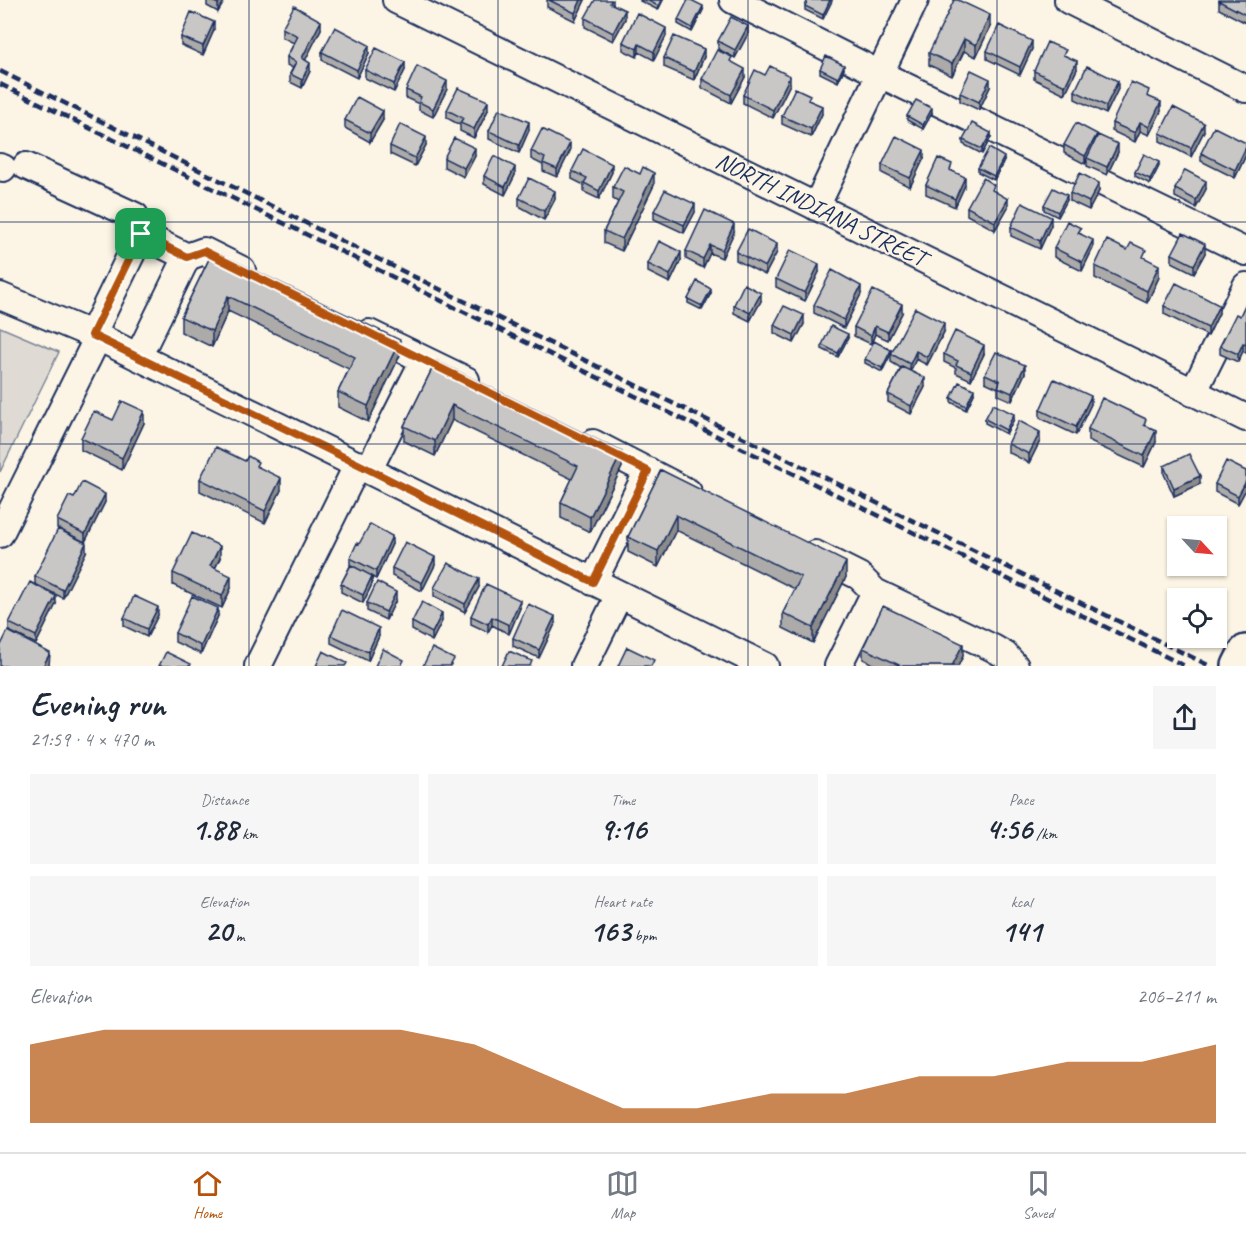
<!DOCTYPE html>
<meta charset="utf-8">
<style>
:root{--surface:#fff;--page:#f6f6f7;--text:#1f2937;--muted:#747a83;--line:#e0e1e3;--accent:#b45309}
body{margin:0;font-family:Caveat,sans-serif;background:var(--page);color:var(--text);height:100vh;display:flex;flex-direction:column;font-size:22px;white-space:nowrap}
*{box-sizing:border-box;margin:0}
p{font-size:20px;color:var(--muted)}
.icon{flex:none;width:33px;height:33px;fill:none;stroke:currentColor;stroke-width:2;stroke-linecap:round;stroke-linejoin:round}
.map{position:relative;height:666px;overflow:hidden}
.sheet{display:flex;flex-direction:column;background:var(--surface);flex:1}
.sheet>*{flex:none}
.needle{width:39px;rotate:116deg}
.tools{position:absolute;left:1167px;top:516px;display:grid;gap:12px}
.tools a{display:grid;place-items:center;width:60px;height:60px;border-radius:0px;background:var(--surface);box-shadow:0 2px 4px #0004;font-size:30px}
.pin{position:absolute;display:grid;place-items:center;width:51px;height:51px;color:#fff;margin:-26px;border-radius:12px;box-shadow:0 3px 9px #0006}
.round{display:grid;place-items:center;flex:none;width:63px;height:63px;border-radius:0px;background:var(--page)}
.headline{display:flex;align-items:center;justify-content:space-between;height:102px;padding:0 30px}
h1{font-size:33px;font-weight:600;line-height:45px}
.metrics{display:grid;grid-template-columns:repeat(3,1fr);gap:9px;height:102px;padding:6px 30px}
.metrics div{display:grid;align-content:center;border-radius:0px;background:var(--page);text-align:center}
.metrics b{font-size:30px;font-weight:600}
.metrics small{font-size:16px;font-weight:400}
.metrics p{font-size:16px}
.chart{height:168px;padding:12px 30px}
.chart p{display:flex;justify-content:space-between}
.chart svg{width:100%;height:108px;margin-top:6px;fill:var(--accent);opacity:.7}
.tabs{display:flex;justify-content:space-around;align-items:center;height:84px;border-top:2px solid var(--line);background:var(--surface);font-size:16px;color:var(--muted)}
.tabs a{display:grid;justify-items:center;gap:3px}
.tabs .on{color:var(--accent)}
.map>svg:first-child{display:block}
.green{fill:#dfdbd4;stroke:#7d8599;stroke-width:1.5}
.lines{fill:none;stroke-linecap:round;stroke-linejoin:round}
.minor-casing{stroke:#1b2f5e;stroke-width:30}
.major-casing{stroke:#1b2f5e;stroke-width:38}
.minor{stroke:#fcf5e5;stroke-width:26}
.major{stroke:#fcf5e5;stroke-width:33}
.rail{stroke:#1b2f5e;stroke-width:4.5;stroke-dasharray:9 4.5;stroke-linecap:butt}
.wall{fill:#acabaa;stroke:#1b2f5e;stroke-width:1.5}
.shaded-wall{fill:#8c8b8b;stroke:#1b2f5e;stroke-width:1.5}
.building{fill:#c8c7c6;stroke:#1b2f5e;stroke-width:1.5}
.route-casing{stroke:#fff;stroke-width:12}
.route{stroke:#b45309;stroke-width:8}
.grid{fill:none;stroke:#1b2f5e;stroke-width:1.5;stroke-opacity:0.55}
.labels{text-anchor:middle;stroke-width:4.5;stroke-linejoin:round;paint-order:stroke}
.street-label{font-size:24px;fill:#1b2f5e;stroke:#fcf5e5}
</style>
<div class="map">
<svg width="1246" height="666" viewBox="0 0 1246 666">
<rect width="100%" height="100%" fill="#fcf5e5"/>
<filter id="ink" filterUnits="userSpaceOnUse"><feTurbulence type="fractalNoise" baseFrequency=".0167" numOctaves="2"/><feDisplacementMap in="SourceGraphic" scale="12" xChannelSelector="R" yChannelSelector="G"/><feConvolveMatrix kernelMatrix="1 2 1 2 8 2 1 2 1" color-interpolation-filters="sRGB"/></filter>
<g filter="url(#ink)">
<path class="green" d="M0 327 59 352 0 472Z"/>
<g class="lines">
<defs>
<path id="minor" d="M396 0 1246 418
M733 0 880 74 1246 252
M1068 0 1246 89
M26 166 135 216 141 234 187 257 204 251 242 270
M0 167 3 168
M816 207 915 0
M0 296 98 337 765 666
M369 333 466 380
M92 335 141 234
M138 357 187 257
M1193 393 1246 286
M593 443 688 492
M369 469 424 360
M0 534 98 337
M815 554 859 576 875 592 993 648 1005 655 1015 666
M593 582 648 471
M258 666 358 464
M584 666 619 595
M838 666 875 592"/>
<path id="major" d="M1239 666 1246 652"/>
</defs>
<use href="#minor" class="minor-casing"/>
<use href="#major" class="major-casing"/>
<use href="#minor" class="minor"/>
<use href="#major" class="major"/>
<path class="rail" d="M0 71 376 258 1210 666
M0 84 1185 666"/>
</g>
<path class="wall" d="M207 0H225L218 12 207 6Z
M547 0H585L575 21 547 7Z
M613 0V4L625 19 613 41 585 27V18Z
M640 0H663L658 10 640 1Z
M832 0 823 19 805 10V6Z
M1246 0V23L1219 9V1Z
M703 10 692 32 678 24V20Z
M990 27 976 57 964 51 952 76 929 65V53Z
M282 28 321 29 305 60 310 71 302 88 290 82V74L293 68 287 65V57L294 43 282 37Z
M214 30 203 55 181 45V37Z
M748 34 735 58 718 49V41Z
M666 36 654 60 639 52 637 57 623 50V42Z
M1032 49 1020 75 987 59V51Z
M322 52 369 53 357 78 322 60Z
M1066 56 1077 69 1065 94 1034 79V71Z
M704 57 694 80 664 67V58Z
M732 63 745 77 731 103 702 88V79Z
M820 69H844L838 82 820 73Z
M365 70H405L394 92 365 78Z
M790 84 773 118 743 103V95Z
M990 87 979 110 960 101V93Z
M447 89 433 117 419 110V104L406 98V90Z
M1118 89 1106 114 1075 99V91Z
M1149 97 1161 111 1149 135 1140 131 1135 142 1112 131V123Z
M810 101 822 114 811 137 782 124V116Z
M447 110H488L474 138 460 131V125L447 118Z
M932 113 923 129 907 120V116Z
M345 120H383L370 142 345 128Z
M529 130 519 153 489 139V131Z
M1204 131 1191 157 1160 141V133Z
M991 137 982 154 963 144V140Z
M1097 139 1118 152 1107 175 1087 166V160L1085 164 1064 153V145Z
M1246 143V155L1235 178 1201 161V153Z
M426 145 415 166 390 154V146Z
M531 151H570L557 177 543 171V165L531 159Z
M475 156 464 177 444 167V158Z
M924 158 910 187 882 173V165Z
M1004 161 994 180 978 172V168Z
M1159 166 1150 184 1135 176V172Z
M572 171 612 172 599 199 584 192V185L572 179Z
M952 171 965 185 955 207 926 194V185Z
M515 175 505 195 484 184V176Z
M654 185 622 251 604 243V231L618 202 613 199V187Z
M1175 189H1206L1196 208 1175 197Z
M994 191 1008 207 995 230 967 215V207Z
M1099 191 1089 210 1070 201V193Z
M519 198 555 199 544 220 519 206Z
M1067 200 1058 217 1044 210V205Z
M654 211 695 212 684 233 654 219Z
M1051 225 1040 249 1011 236V227Z
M734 232 722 258 710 253 703 268 686 259V251Z
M1081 234 1093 248 1082 271 1054 257V248Z
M213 251 400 355 368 422 338 407V392L349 369 228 311 212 347 181 332V317Z
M736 252H777L765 275 736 260Z
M1205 253 1194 273 1172 262V254Z
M1146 259 1159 277 1147 303 1095 278V266Z
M681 260 670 283 648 272V264Z
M819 272 805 301 776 287V279Z
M711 293 702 310 688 303V299Z
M861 294 844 328 814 313V305Z
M761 301 750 321 734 313V305Z
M1246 303V353L1243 351 1238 362 1220 354V346L1240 316Z
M1164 306 1219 313 1208 336 1164 314Z
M902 313 888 340 875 334 871 344 854 336V327Z
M804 324 794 343 774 333V325Z
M944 332 927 365 916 359 910 371 925 387 911 414 888 402V394L901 368 891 362V354Z
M848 338 838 357 822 349V345Z
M891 350 882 372 865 363V359Z
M944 354H984L971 380 956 373V368L944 362Z
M436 361 622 467 590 532 561 518V502L572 479 452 420 435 456 404 441V426Z
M1025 373 1012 401 998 395V388L985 382V374Z
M974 394 966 410 951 402V398Z
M1091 404 1076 435 1040 418V410Z
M985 419H1014L1006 434 985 423Z
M113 420 144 423 122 470 81 450V438Z
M1146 426 1156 442 1144 467 1088 441V429Z
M1040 441 1029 463 1008 452V444Z
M1164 466 1200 484 1174 496 1164 474Z
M258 467 281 490 265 523 200 491V479Z
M661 470 846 577 813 643 783 628V613L795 589 676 530 658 567 628 552V537Z
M1246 471V489L1238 504 1215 492V484Z
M74 498 105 502 85 542 57 528V520Z
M359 544H392L376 579 372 577V584L363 603 341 592V584L350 566V558Z
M86 552 63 598 35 584V576Z
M220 558 215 569 231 588 222 608 173 585V573Z
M435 565 422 591 392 576V568Z
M479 587 465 612 434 596V588Z
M396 600 386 620 367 611V603Z
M56 604 36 644 9 631V623Z
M520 608 509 634 492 625 488 632 471 624V616Z
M158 615 147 637 124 626V618Z
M218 616 201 654 175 642V633Z
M442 621 432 641 412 630V622Z
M555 624 539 658 513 646V638Z
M331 635 379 636 368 661 331 643Z
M863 648 963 656 958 666H877L863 659Z"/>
<path class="shaded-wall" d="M220 0H225L218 12V4Z
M581 0H585L575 21V13Z
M661 0H663L658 10V6Z
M830 0 832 1 823 19V15Z
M703 6V10L692 32V28Z
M625 10V19L613 41V33Z
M990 15V27L976 57V45Z
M321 21V29L302 67V58Z
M214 22V30L203 55V46Z
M748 26V34L735 58V50Z
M666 28V36L654 60V52Z
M964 39V51L952 76V64Z
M1032 41V49L1020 75V67Z
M639 44V52L637 57V49Z
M369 45V53L357 78V70Z
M704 49V57L694 80V72Z
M1077 61V69L1065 94V86Z
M405 62V70L394 92V84Z
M310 63V71L302 88V80Z
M844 65V69L838 82V78Z
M745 69V77L731 103V95Z
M790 76V84L773 118V110Z
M990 79V87L979 110V102Z
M447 81V89L433 117V109Z
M1118 81V89L1106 114V106Z
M488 101V110L474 138V129Z
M1161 102V111L1149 135V127Z
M822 106V114L811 137V129Z
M932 108V113L923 129V125Z
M383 111V120L370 142V133Z
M529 122V130L519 153V145Z
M1140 122V131L1135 142V133Z
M1204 123V131L1191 157V148Z
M991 133V137L982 154V149Z
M1097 134V142L1087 158 1085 164V156Z
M426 137V145L415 166V158Z
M570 143V151L557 177V169Z
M1118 144V152L1107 175V167Z
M1246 147V155L1235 178V170Z
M475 148V156L464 177V168Z
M924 150V158L910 187V178Z
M1004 157V161L994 180V176Z
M1159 162V166L1150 184V179Z
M612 164V172L599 199V191Z
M515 167V175L505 195V187Z
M654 173V185L622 251V239Z
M965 177V185L955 207V199Z
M1206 181V189L1196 208V200Z
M1099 183V191L1089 210V202Z
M555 191V199L544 220V211Z
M1067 195V200L1058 217V212Z
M1008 199V207L995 230V222Z
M695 204V212L684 233V225Z
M1051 217V225L1040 249V241Z
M734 224V232L722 258V250Z
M1093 240V248L1082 271V262Z
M777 244V252L765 275V267Z
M1205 244V253L1194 273V265Z
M710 245V253L703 268V259Z
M681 252V260L670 283V275Z
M819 264V272L805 301V293Z
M1159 265V277L1147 303V291Z
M861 286V294L844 328V320Z
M711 289V293L702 310V306Z
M761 293V301L750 321V313Z
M228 296V311L212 347V331Z
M902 304V313L888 340V332Z
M1219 305V313L1208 336V328Z
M804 315V324L794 343V335Z
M944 323V332L927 365V357Z
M875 326V334L871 344V336Z
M848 334V338L838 357V353Z
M400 340V355L368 422V406Z
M1243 343V351L1238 362V354Z
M984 345V354L971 380V372Z
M891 350V354L882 372V368Z
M916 351V359L910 372V364Z
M1025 365V373L1012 401V393Z
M925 378V387L911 414V406Z
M974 389V394L966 410V406Z
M1091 396V404L1076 435V427Z
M452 405V420L435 456V441Z
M144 411V423L122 470V458Z
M1014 414V419L1006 434V430Z
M1156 430V442L1144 467V456Z
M1040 432V441L1029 463V454Z
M622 452V467L590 532V517Z
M1200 476V484L1174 496V488Z
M281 478V490L265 523V511Z
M1246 481V489L1238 504V496Z
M105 494V502L85 542V534Z
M676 515V530L658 567V551Z
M392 536V544L376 579V571Z
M86 543V552L63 598V590Z
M220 546V558L210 578V566Z
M435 557V565L422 591V583Z
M846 562V577L813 643V628Z
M231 576V588L222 608V596Z
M372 576V584L363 603V595Z
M479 579V587L465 612V604Z
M396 592V600L386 620V612Z
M56 596V604L36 644V636Z
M520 600V608L509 634V625Z
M158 607V615L147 637V629Z
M218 608V616L201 654V646Z
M442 613V621L432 641V633Z
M555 616V624L539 658V650Z
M492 617V625L488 632V624Z
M379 628V636L368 661V652Z
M963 644V656L958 666H952Z
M50 653 49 666H43Z"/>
<path class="building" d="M210 0H220L218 4Z
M549 0H581L575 13Z
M595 0H611L610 3 625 10 613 33 585 18Z
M647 0H661L658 6Z
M688 0H691L703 6 692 28 678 20Z
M808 0H830L823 15 805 6Z
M954 0H958L990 15 976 45 964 39 952 64 929 53Z
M1219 0H1246V15L1219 1Z
M294 6 321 21 302 58 310 63 302 80 290 74 296 62 287 57 298 36 282 28Z
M191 12 214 22 203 46 181 37Z
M637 13 666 28 654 52 639 44 637 49 623 42Z
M731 17 748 26 735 50 718 41Z
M999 25 1032 41 1020 67 987 51Z
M335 27 369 45 357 70 322 52Z
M674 36 704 49 694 72 664 58Z
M1047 42 1066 50 1063 55 1077 61 1065 86 1034 71Z
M376 48 405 62 394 84 365 70Z
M717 50 732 57 730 61 745 69 731 95 702 79Z
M826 56 844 65 838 78 820 69Z
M417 66 447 81 433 109 419 102 421 97 406 90Z
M770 66 790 76 773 110 743 95 755 70 765 75Z
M1087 66 1118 81 1106 106 1075 91Z
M971 70 990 79 979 102 960 93Z
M1131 82 1149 90 1147 96 1161 102 1149 127 1140 122 1135 133 1112 123Z
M458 88 488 101 474 129 460 123 463 118 447 110Z
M795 88 810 95 808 100 822 106 811 129 782 116Z
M357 97 383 111 370 133 345 120Z
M916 100 932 108 923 125 907 116Z
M1173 107 1204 123 1191 148 1160 133Z
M499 109 529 122 519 145 489 131Z
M972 123 991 133 982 149 963 140Z
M1076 123 1097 134 1085 156 1064 145Z
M400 124 426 137 415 158 390 146Z
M1214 127 1246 143V147L1235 170 1201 153Z
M542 129 570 143 557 169 543 163 545 158 531 151Z
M1098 135 1118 144 1107 167 1087 158Z
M896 136 924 150 910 178 882 165Z
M454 138 475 148 464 168 444 158Z
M989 148 1004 157 994 176 978 168Z
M583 149 612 164 599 191 584 183 587 178 572 171Z
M1144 154 1159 162 1150 179 1135 172Z
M494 156 515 167 505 187 484 176Z
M938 158 952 164 950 170 965 177 955 199 926 185Z
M624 166 640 174 643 167 654 173 622 239 604 231 623 192 613 187Z
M1185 170 1206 181 1196 200 1175 189Z
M1080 173 1099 183 1089 202 1070 193Z
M529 178 555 191 544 211 519 198Z
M983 178 994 185 992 190 1008 199 995 222 967 207Z
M1053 188 1067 195 1058 212 1044 205Z
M665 190 695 204 684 225 654 211Z
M1022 203 1051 217 1040 241 1011 227Z
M705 210 734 224 722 250 710 245 703 259 686 251Z
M1067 221 1081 228 1078 233 1093 240 1082 262 1054 248Z
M748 229 777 244 765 267 736 252Z
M1183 233 1205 244 1194 265 1172 254Z
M1107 240 1127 250 1131 243 1146 250 1143 257 1159 265 1147 291 1095 266Z
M659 241 681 252 670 275 648 264Z
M790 250 819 264 805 293 776 279Z
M213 251 400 340 368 406 338 392 355 357 228 296 212 331 181 317Z
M832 270 861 286 844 320 814 305Z
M697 281 711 289 702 306 688 299Z
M1176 283 1219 305 1208 328 1164 306Z
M744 284 761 293 750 313 734 305Z
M873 290 902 304 888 332 875 326 871 336 854 327Z
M1246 303V344L1243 343 1238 354 1220 346 1236 314 1240 316Z
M784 306 804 315 794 335 774 325Z
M915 308 944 323 927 357 916 351 910 364 891 354Z
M831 326 848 334 838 353 822 345Z
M955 331 984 345 971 372 956 365 958 361 944 354Z
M874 341 891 350 882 368 865 359Z
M996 352 1025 365 1012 393 998 387 1000 381 985 374Z
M436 361 622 452 590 517 561 502 578 466 452 405 435 441 404 426Z
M902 367 925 378 911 406 888 394Z
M1054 379 1091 396 1076 427 1040 410Z
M959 382 974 389 966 406 951 398Z
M1102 398 1146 419 1144 425 1156 430 1144 456 1088 429Z
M122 401 144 411 122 458 81 438 94 411 113 420Z
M993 404 1014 414 1006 430 985 419Z
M1019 421 1040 432 1029 454 1008 444Z
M216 447 245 461 248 456 258 462 256 466 281 478 265 511 200 479Z
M1189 454 1200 476 1174 488 1164 466Z
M1226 461 1246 471V481L1238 496 1215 484Z
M661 470 846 562 813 628 783 613 801 577 676 515 658 551 628 537Z
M82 482 105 494 85 534 57 520 69 496 74 498Z
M370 524 392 536 376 571 350 558 357 543 359 544Z
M58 529 86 543 63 590 35 576Z
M192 533 220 546 210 566 231 576 222 596 173 573Z
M405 542 435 557 422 583 392 568Z
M448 563 479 579 465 604 434 588Z
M351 565 372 576 363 595 341 584Z
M30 582 56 596 36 636 9 623Z
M377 582 396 592 386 612 367 603Z
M486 584 520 600 509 625 492 617 488 624 471 616Z
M134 596 158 607 147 629 124 618Z
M192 596 218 608 201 646 175 633Z
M422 602 442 613 432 633 412 622Z
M528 604 555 616 539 650 513 638Z
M883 606 963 644 952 666H901L863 648Z
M342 610 379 628 368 652 331 635Z
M8 631 50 653 43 666H0V647Z
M627 647 654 660 651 666H618Z
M432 648 454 659 450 666H423Z
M383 649 404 660 401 666H375Z
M323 651 347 663 345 666H316Z
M509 651 532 661 530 666H502Z
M166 652 191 664 190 666H159Z"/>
</g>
<g class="lines" filter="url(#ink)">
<defs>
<path id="route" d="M141 234 187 257 204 251 648 471 593 582 358 464 92 335Z"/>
</defs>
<use href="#route" class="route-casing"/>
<use href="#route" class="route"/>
</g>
<path class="grid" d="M249 0V666M498 0V666M748 0V666M997 0V666M0 222H1246M0 444H1246"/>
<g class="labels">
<g class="street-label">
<text transform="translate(821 209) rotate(26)" y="8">NORTH INDIANA STREET</text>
</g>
</g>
</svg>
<div class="tools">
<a><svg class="needle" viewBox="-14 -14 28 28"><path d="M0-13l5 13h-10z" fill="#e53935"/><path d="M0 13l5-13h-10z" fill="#747a83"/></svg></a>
<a><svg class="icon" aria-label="locate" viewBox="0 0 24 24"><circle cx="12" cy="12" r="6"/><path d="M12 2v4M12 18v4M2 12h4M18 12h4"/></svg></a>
</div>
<div class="pin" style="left:141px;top:234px;background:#1e9e55"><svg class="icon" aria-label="arrive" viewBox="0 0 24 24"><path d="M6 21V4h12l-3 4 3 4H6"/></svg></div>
</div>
<section class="sheet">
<div class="headline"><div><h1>Evening run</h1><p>21:59 · 4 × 470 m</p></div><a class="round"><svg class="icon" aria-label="share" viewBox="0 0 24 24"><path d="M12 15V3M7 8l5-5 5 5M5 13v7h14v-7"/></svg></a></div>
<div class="metrics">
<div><p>Distance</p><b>1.88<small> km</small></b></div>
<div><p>Time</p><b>9:16</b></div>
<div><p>Pace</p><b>4:56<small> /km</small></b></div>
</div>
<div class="metrics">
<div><p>Elevation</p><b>20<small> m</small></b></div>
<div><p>Heart rate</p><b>163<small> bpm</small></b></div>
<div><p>kcal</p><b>141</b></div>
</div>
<div class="chart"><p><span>Elevation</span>206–211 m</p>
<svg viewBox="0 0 160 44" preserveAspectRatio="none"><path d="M0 44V12L10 6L20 6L30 6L40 6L50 6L60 12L70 25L80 38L90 38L100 32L110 32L120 25L130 25L140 19L150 19L160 12V44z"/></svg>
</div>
</section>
<nav class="tabs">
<a class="on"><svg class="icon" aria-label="home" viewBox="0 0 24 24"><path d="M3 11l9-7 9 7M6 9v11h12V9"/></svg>Home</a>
<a><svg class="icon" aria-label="map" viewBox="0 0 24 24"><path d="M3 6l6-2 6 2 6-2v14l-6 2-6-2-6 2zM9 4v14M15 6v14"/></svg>Map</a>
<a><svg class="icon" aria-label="saved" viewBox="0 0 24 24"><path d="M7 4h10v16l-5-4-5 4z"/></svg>Saved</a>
</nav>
